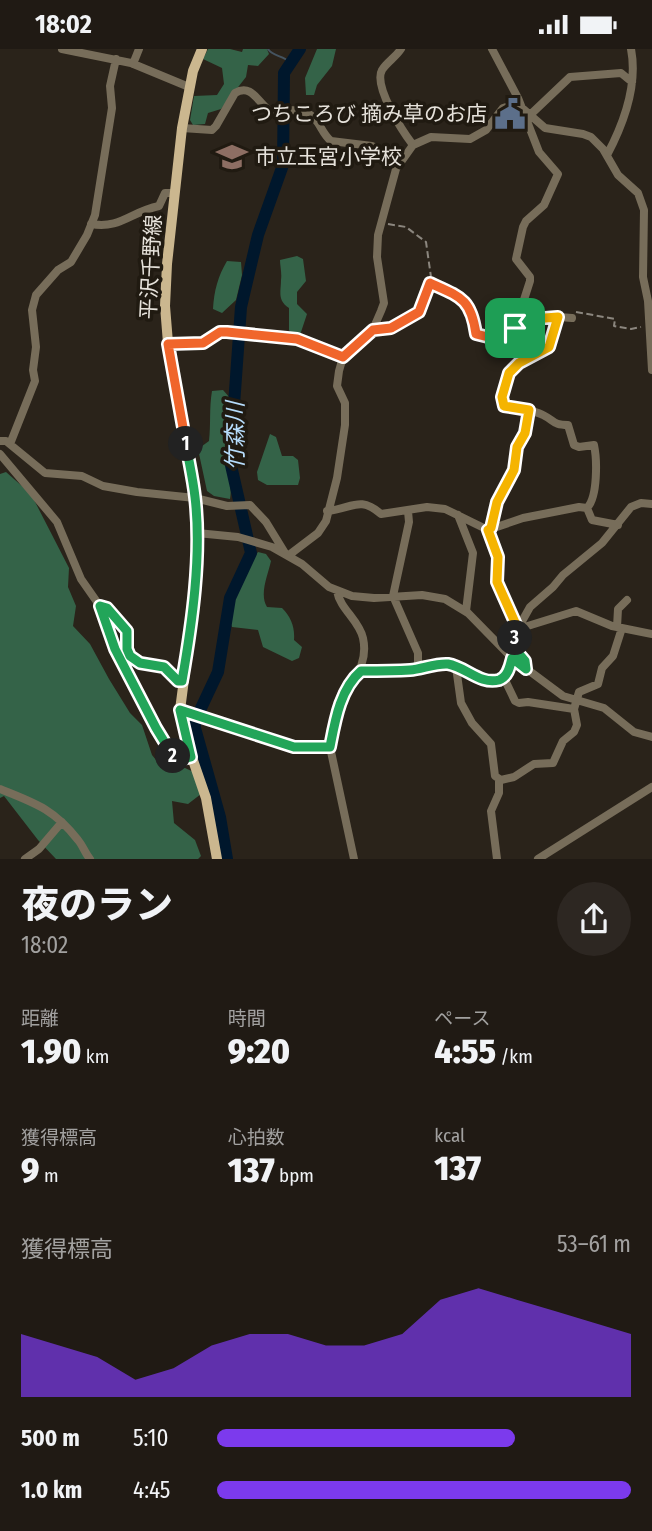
<!DOCTYPE html>
<html lang="ja">
<meta charset="utf-8">
<style>
:root{--surface:#201a14;--page:#2d2722;--text:#f1f3f6;--muted:#a2a1a0;--accent:#7c3aed}
body{margin:0;font-family:"Fira Sans Condensed","Noto Sans JP",sans-serif;background:var(--page);color:var(--text);height:100vh;display:flex;flex-direction:column;font-size:26px;white-space:nowrap}
*{box-sizing:border-box;margin:0}
p{font-size:23px;color:var(--muted)}
.icon{flex:none;width:38px;height:38px;fill:none;stroke:currentColor;stroke-width:2;stroke-linecap:round;stroke-linejoin:round}
.map{position:relative;height:810px;overflow:hidden}
.sheet{display:flex;flex-direction:column;background:var(--surface);flex:1}
.sheet>*{flex:none}
.pin{position:absolute;display:grid;place-items:center;width:60px;height:60px;color:#fff;margin:-30px;border-radius:14px;box-shadow:0 4px 10px #0006}
.km{position:absolute;width:35px;height:35px;margin:-18px;border-radius:50%;background:#222;color:#fff;font-size:19px;line-height:35px;text-align:center}
.round{display:grid;place-items:center;flex:none;width:74px;height:74px;border-radius:37px;background:var(--page)}
.overview{display:flex;align-items:center;justify-content:space-between;height:119px;padding:0 21px}
h1{font-size:38px;font-weight:800;line-height:52px}
.metrics{display:grid;grid-template-columns:repeat(3,1fr);gap:10px;height:119px;padding:7px 21px}
.metrics div{display:grid;align-content:center}
.metrics b{font-size:35px;font-weight:800}
.metrics small{font-size:19px;font-weight:400}
.metrics p{font-size:19px}
.chart{height:196px;padding:14px 21px}
.chart p{display:flex;justify-content:space-between}
.chart svg{width:100%;height:126px;margin-top:7px;fill:var(--accent);opacity:.7}
ul{padding:0 21px;list-style:none;font-size:23px}
li{display:grid;grid-template-columns:112px 84px 1fr;align-items:center;height:52px}
li i{height:18px;border-radius:9px;background:var(--accent)}
.status{display:flex;justify-content:space-between;align-items:center;height:49px;padding:0 35px;background:var(--surface);direction:ltr}
.status svg{height:19px;fill:currentColor}
.map>svg:first-child{display:block}
.forest{fill:#346348}
.lines{fill:none;stroke-linecap:round;stroke-linejoin:round}
.stream{stroke:#455460;stroke-width:2}
.river{stroke:#00172c;stroke-width:12}
.path{stroke:#8b867e;stroke-width:2;stroke-dasharray:7 3.5;stroke-linecap:butt}
.minor{stroke:#776d5a;stroke-width:8}
.major{stroke:#cbb78f;stroke-width:10}
.split-1-casing{stroke:#fff;stroke-width:14}
.split-2-casing{stroke:#fff;stroke-width:14}
.split-3-casing{stroke:#fff;stroke-width:14}
.split-4-casing{stroke:#fff;stroke-width:14}
.split-1{stroke:#f0652b;stroke-width:9}
.split-2{stroke:#22a559;stroke-width:9}
.split-3{stroke:#22a559;stroke-width:9}
.split-4{stroke:#f5b400;stroke-width:9}
.labels{text-anchor:middle;stroke-width:7;stroke-linejoin:round;paint-order:stroke}
.poi-label{font-size:21px;fill:#e6e2db;stroke:#201a11;text-anchor:end}
.street-label{font-size:21px;fill:#e6e2db;stroke:#201a11}
.water-label{font-size:23px;font-style:italic;fill:#b6dcfb;stroke:#201a11}
</style>
<div class="status"><b>18:02</b><svg viewBox="0 0 49 12"><path d="M0 12V9h3v3zM5 12V6h3v6zM10 12V3h3v9zM15 12V0h3v12zM26 1h20v11H26zM47 4h2v5h-2z"/></svg></div>
<div class="map">
<svg width="652" height="810" viewBox="0 0 652 810">
<rect width="100%" height="100%" fill="#2a231a"/>
<path class="forest" d="M208 0H230L242 3 243 0H267L269 5 258 17 248 16 246 28 221 60 208 64 205 75 193 76 190 71 194 47 217 46 224 35 222 19 203 10Z
M317 0H336L332 17 317 36 314 46H306L305 29Z
M297 207 303 210 306 232 297 243V255L307 265 300 286H292L289 281V259C277 251 281 243 281 231 282 224 280 217 280 211Z
M227 212 241 213 242 226 236 251 222 264 213 260C214 242 218 227 227 212Z
M223 341 230 349C229 373 225 398 228 422 229 433 232 439 230 450L214 447 207 442 198 400 209 392C211 375 209 360 212 342Z
M270 385 276 388 282 407H293L298 411 300 429 298 436H267L258 431 257 423Z
M6 423 31 445 69 519 68 538 76 557 73 577 90 595 109 630 130 664 142 676 152 706 160 716 185 719 196 724 201 745 188 755 172 752 174 774 195 791 201 807 198 810H56L38 791 4 747 0 749V425Z
M258 503 266 505 271 512C268 526 259 545 267 558L282 559C291 568 295 578 294 591L302 598 299 609 292 612 263 598 258 581 232 578C223 554 246 523 258 503Z"/>
<g class="lines">
<path class="stream" d="M268 0C273 8 284 6 290 14"/>
<path class="river" d="M227 810 220 768 195 679V672L218 623 230 549 251 504 230 412 241 258 258 186 283 116 284 24 300 0"/>
<path class="path" d="M388 175 406 178 426 193 431 228
M576 263 615 270 614 277 631 280 641 278
M381 280 409 270 419 263 430 241"/>
<path class="minor" d="M62 0 131 14 189 38
M401 0C396 8 387 13 382 21 373 37 403 83 413 96
M133 15 139 0
M530 66 570 28 621 24 632 33
M182 79 212 81 216 77 235 44C252 34 258 54 269 61 282 62 305 58 314 69 321 76 323 86 331 92L372 97 399 114
M607 106C624 74 638 36 631 0
M91 175C121 180 130 163 159 157L165 144H175
M431 234C461 248 471 250 476 286L504 292 512 288 530 232V228L516 210 523 178 526 172 544 156 558 125 539 103 518 49 492 0
M558 268 549 298C522 312 504 319 502 353L504 357C516 362 530 359 543 366 555 372 553 376 568 376L574 396 579 398 594 396C597 410 598 448 587 459
M515 279C542 267 541 266 572 269
M168 294H203L220 283H227L306 292 343 308
M0 392H6L45 424 82 427 103 437 137 443 195 449 227 457 250 456 266 473 285 504
M10 395 35 332 33 321 36 298 32 261 36 246 58 221 71 213 87 186 95 166 112 59 110 37 116 10
M0 405 57 473 81 530 104 563 115 600 169 703 178 710 191 708
M327 462C352 460 359 446 381 465L427 458 445 460 488 481 498 508 497 532 518 580 576 562 612 577 652 585
M408 462 409 473 393 547 418 604V620
M458 466 473 504 466 562
M491 479 497 453 514 421 517 398 525 384 529 361
M488 481 523 469 579 458 587 459 592 471 618 476
M197 484 238 488 272 498 302 515 329 538 352 547 374 549 422 546 445 550 468 564 512 609 563 647 604 659 634 683 652 688
M289 506 318 484 326 472 337 429 345 376V354L337 337 339 322 343 308 356 294 371 285 381 262 384 254 377 208 378 186 396 120 413 96 431 88 470 90 486 81 503 59 516 55 521 58 545 79 583 85 591 88 603 100 618 126 638 144 644 161 643 228 648 252 652 321
M100 557 107 559 127 582V599L130 607 140 614 164 618 179 632H182
M617 578 618 560 627 551
M456 618 461 654 472 674 491 695 495 727 501 731 514 728 534 715 553 714 563 692 574 683 577 676 574 660 579 643 598 635 602 619 613 607 622 579
M526 620 525 612 514 596 516 583 530 558 553 538 563 526 602 494 631 458 641 454 652 455
M361 622C377 622 394 622 410 621 422 620 436 614 448 615 466 618 480 636 499 631 508 628 510 617 512 609
M504 629 515 652 519 654 528 653 574 660
M180 661 294 698H330L354 810
M330 698C332 687 333 676 336 665 345 637 370 621 363 589 359 571 340 560 337 542
M0 740C35 754 54 760 78 791 83 797 85 804 90 810
M25 810 39 800 62 773
M497 810 491 762 499 744V731
M538 810 652 738"/>
<path class="major" d="M202 0 193 22 182 79 167 215 165 257 168 294 195 449 197 484 194 554 180 661 186 691 206 749 217 810"/>
</g>
<g class="lines">
<defs>
<path id="split-1" d="M186 395 168 295 203 294 220 283H227L297 290 343 308 373 281 391 279 419 263 430 234C461 248 471 250 476 285L504 292 512 288 515 279"/>
<path id="split-2" d="M173 707 156 679 115 600 100 557 107 559 127 582V600L130 607 140 614 164 618 178 632H182C192 575 202 506 195 448 193 430 189 413 186 395"/>
<path id="split-3" d="M173 707 183 710 191 708 180 661 294 698H330C335 672 340 640 361 622 377 622 394 622 410 621 422 620 436 614 448 615 466 618 480 636 499 631 508 628 510 617 512 609L526 620 525 612 514 599 515 589"/>
<path id="split-4" d="M515 279 532 270 558 268 549 298 519 314 509 324 502 348 504 357 529 361 525 384 517 398 514 421 497 453 491 479 488 481 498 508 497 533 518 580 515 589"/>
</defs>
<use href="#split-1" class="split-1-casing"/>
<use href="#split-2" class="split-2-casing"/>
<use href="#split-3" class="split-3-casing"/>
<use href="#split-4" class="split-4-casing"/>
<use href="#split-1" class="split-1"/>
<use href="#split-2" class="split-2"/>
<use href="#split-3" class="split-3"/>
<use href="#split-4" class="split-4"/>
</g>
<defs>
<symbol id="civic-bare" viewBox="-9 -9 18 18"><path d="M-.6-6.5H3V-4.5H.6V-3L4-1V1h2V6H-6V1h2V-1L-.6-3ZM-1.2 2.5V6h2.4V2.5Z" fill="#5c6f8a" stroke="#201a11" stroke-width="2.5" paint-order="stroke"/></symbol>
<symbol id="school-bare" viewBox="-9 -9 18 18"><path d="M0-5L7-2L0 1L-7-2ZM-4 1L0 2.5L4 1V4Q0 6-4 4Z" fill="#8d6e63" stroke="#201a11" stroke-width="2.5" paint-order="stroke"/></symbol>
</defs>
<g fill-rule="evenodd">
<use href="#civic-bare" x="488" y="43" width="44" height="44"/>
<use href="#school-bare" x="210" y="86" width="44" height="44"/>
</g>
<g class="labels">
<g class="poi-label">
<text x="487" y="72">つちころび 摘み草のお店</text>
<text x="255" y="115" text-anchor="start">市立玉宮小学校</text>
</g>
<g class="street-label">
<text transform="translate(151 218) rotate(-87)" y="7">平沢千野線</text>
</g>
<g class="water-label">
<text transform="translate(235 387) rotate(-90)" y="8">竹森川</text>
</g>
</g>
</svg>
<div class="pin" style="left:515px;top:279px;background:#1e9e55"><svg class="icon" aria-label="arrive" viewBox="0 0 24 24"><path d="M6 21V4h12l-3 4 3 4H6"/></svg></div>
<b class="km" style="left:186px;top:395px">1</b>
<b class="km" style="left:173px;top:707px">2</b>
<b class="km" style="left:515px;top:589px">3</b>
</div>
<section class="sheet">
<div class="overview"><div><h1>夜のラン</h1><p>18:02</p></div><a class="round"><svg class="icon" aria-label="share" viewBox="0 0 24 24"><path d="M12 15V3M7 8l5-5 5 5M5 13v7h14v-7"/></svg></a></div>
<div class="metrics">
<div><p>距離</p><b>1.90<small> km</small></b></div>
<div><p>時間</p><b>9:20</b></div>
<div><p>ペース</p><b>4:55<small> /km</small></b></div>
</div>
<div class="metrics">
<div><p>獲得標高</p><b>9<small> m</small></b></div>
<div><p>心拍数</p><b>137<small> bpm</small></b></div>
<div><p>kcal</p><b>137</b></div>
</div>
<div class="chart"><p><span>獲得標高</span>53–61 m</p>
<svg viewBox="0 0 160 44" preserveAspectRatio="none"><path d="M0 44V22L10 26L20 30L30 38L40 34L50 26L60 22L70 22L80 26L90 26L100 22L110 10L120 6L130 10L140 14L150 18L160 22V44z"/></svg>
</div>
<ul>
<li><b>500 m</b>5:10<i style="width:72%"></i></li>
<li><b>1.0 km</b>4:45<i style="width:100%"></i></li>
</ul>
</section>
